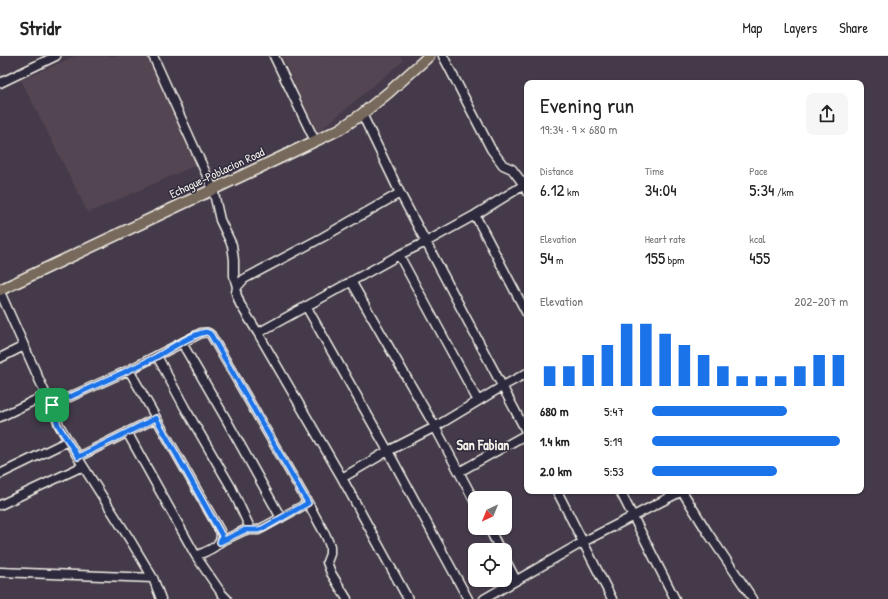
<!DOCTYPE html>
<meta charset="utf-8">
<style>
:root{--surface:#fff;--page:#f6f6f6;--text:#222;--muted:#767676;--line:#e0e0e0;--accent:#1a73e8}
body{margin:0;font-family:"Patrick Hand",sans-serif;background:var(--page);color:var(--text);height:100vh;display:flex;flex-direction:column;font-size:15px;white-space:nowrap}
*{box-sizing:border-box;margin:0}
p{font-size:13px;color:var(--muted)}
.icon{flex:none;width:22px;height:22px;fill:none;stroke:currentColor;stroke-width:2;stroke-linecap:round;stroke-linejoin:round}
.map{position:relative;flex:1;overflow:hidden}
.drawer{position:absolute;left:524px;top:24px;width:340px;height:414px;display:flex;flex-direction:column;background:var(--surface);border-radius:8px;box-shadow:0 1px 3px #0004}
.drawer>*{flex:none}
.needle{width:26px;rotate:223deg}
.buttons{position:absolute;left:468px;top:435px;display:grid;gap:8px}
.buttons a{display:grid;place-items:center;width:44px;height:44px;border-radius:8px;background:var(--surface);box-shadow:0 1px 3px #0004;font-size:20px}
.pin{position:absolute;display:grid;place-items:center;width:34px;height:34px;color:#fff;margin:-17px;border-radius:8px;box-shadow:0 2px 6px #0006}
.round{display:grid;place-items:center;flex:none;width:42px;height:42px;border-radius:8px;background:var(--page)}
.headline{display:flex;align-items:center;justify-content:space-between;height:68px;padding:0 16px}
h1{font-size:22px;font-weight:600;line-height:30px}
.metrics{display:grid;grid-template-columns:repeat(3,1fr);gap:6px;height:68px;padding:4px 16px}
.metrics div{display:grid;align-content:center}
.metrics b{font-size:17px;font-weight:600}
.metrics small{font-size:11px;font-weight:400}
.metrics p{font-size:11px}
.chart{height:112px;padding:8px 16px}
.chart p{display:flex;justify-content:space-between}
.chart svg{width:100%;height:72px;margin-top:4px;stroke:var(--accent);stroke-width:6}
ul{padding:0 16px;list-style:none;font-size:13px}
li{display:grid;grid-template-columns:64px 48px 1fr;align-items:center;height:30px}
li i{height:10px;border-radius:5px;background:var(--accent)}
header{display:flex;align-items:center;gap:24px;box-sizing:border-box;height:56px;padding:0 20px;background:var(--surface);border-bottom:1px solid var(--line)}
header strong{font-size:19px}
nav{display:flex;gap:22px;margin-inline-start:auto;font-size:14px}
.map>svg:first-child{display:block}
.built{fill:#534551}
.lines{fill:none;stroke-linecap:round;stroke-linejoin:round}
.minor-casing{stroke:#f4f1e8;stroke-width:11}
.major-casing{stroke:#f4f1e8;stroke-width:13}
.minor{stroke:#2f2a3d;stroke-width:8}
.major{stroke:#77695c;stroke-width:10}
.route-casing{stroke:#fff;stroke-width:8}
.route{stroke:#1a73e8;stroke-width:5}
.labels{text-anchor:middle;stroke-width:3;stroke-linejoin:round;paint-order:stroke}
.street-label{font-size:12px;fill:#f4f1e8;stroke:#2f2a3d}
.quarter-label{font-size:14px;font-weight:bold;fill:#f4f1e8;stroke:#2f2a3d}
</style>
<header>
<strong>Stridr</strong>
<nav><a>Map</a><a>Layers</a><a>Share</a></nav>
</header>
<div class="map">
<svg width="888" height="543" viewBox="0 0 888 543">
<rect width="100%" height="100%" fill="#443a49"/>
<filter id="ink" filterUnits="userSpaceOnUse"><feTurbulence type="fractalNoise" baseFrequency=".025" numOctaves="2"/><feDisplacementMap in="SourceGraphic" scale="8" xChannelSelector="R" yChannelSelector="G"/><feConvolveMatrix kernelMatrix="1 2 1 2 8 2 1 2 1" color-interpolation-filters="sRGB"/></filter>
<g filter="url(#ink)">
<path class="built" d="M75 0H149L199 108 88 157 21 24Z
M282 0H400L403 5 317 77Z"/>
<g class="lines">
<defs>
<path id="minor" d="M153 0 213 133 220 164 232 189 234 204V220L237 231
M274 0 315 85
M443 0 491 93 503 109 512 113 524 129 527 136
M0 27 56 0
M362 58 400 137 527 377
M400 137 323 181 244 223 237 231 236 237 240 248 258 277 342 422 408 543
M475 159 527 258
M399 199 478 345
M351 225 435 371 475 446
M0 236 46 339 52 349 59 369 83 410 132 487 153 522 161 543
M306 250 388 395 468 543
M258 277 399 199 426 186 475 159 524 129
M182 287 226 363 281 462
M157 300 185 352 231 431 251 474H258L264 471 308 447
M0 302 24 290
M52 349 129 314 201 277C206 276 208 276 211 279L308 447 326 480 330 490V498L327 506 331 517 347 543
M0 361 46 339
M127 376 196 500C206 495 226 490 220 475L129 314
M78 401 156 362
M459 416 527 378
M0 418 68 385
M342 422 388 395 435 371 503 330 527 317
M557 435 612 543
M620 435 675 543
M682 435 708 477 753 543
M0 449 83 410
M489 472 500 494
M220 486 245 474H251
M196 500 222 538 227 543
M505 503 516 524
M0 516 153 522
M484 543 583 486 682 435"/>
<path id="major" d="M0 234 286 99 340 73 362 58 389 36 429 0"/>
</defs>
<use href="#minor" class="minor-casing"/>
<use href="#major" class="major-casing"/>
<use href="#minor" class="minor"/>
<use href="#major" class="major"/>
</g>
</g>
<g class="lines" filter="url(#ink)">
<defs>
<path id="route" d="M206 276 209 277 211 279 308 447 264 472 258 474H245L220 486 222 480 220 476 156 362 78 401 58 369 52 349C87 333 122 318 156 301 170 293 190 279 206 276Z"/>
</defs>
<use href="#route" class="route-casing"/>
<use href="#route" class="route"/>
</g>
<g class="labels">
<g class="street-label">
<text transform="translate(217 117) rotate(-25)" y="4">Echague-Poblacion Road</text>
</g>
<g class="quarter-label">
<text x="483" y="394">San Fabian</text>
</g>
</g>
</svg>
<div class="buttons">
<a><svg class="needle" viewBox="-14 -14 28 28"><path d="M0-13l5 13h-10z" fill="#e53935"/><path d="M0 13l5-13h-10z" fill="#767676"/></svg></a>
<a><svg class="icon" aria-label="locate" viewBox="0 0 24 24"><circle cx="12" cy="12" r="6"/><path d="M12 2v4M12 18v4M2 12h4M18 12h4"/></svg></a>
</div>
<div class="pin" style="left:52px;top:349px;background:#1e9e55"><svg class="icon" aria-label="arrive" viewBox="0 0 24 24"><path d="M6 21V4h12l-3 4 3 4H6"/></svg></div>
<section class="drawer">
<div class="headline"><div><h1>Evening run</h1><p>19:34 · 9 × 680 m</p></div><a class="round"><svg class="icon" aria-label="share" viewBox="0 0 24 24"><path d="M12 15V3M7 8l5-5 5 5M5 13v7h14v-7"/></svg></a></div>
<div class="metrics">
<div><p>Distance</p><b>6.12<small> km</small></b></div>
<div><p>Time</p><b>34:04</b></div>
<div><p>Pace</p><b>5:34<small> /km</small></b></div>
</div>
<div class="metrics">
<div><p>Elevation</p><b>54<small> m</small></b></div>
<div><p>Heart rate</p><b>155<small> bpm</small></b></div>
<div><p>kcal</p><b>455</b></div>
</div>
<div class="chart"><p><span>Elevation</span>202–207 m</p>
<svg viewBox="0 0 160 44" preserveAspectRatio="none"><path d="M5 44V32M15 44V32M25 44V25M35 44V19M45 44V6M55 44V6M65 44V12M75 44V19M85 44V25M95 44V32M105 44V38M115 44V38M125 44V38M135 44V32M145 44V25M155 44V25"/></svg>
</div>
<ul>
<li><b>680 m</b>5:47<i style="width:69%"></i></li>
<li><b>1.4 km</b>5:19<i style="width:96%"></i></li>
<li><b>2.0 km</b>5:53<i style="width:64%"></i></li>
</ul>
</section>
</div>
